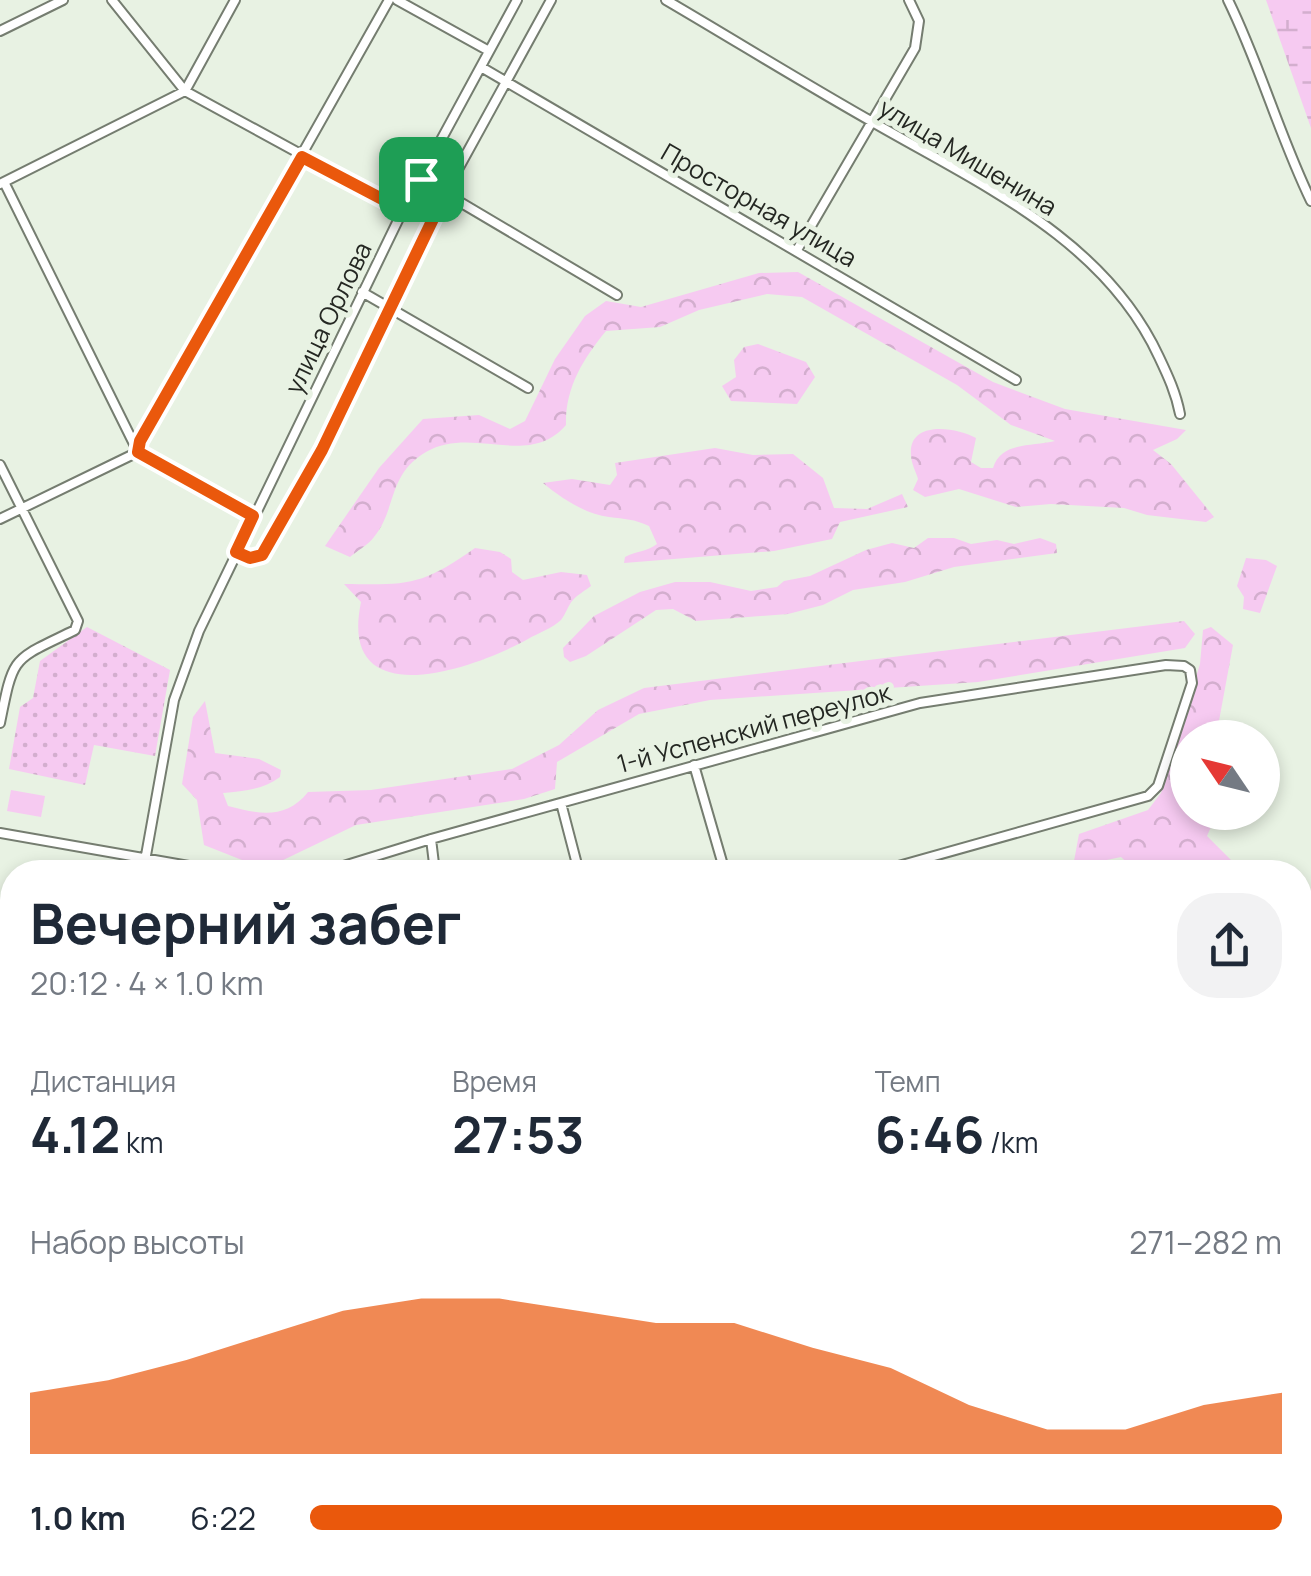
<!DOCTYPE html>
<html lang="ru">
<meta charset="utf-8">
<style>
:root{--surface:#fff;--page:#f2f2f3;--text:#1f2937;--muted:#747a83;--accent:#ea580c}
body{margin:0;font-family:Manrope,sans-serif;background:var(--page);color:var(--text);height:100vh;display:flex;flex-direction:column;font-size:38px;white-space:nowrap}
*{box-sizing:border-box;margin:0}
p{font-size:32px;color:var(--muted)}
.icon{flex:none;width:55px;height:55px;fill:none;stroke:currentColor;stroke-width:2;stroke-linecap:round;stroke-linejoin:round}
.map{position:relative;flex:1;overflow:hidden}
.sheet{position:absolute;left:0px;top:860px;width:1312px;height:718px;display:flex;flex-direction:column;background:var(--surface);border-radius:40px 40px 0 0;box-shadow:0 5px 15px #0003}
.sheet>*{flex:none}
.needle{width:65px;rotate:305deg}
.buttons{position:absolute;left:1170px;top:720px;display:grid;gap:20px}
.buttons a{display:grid;place-items:center;width:110px;height:110px;border-radius:50%;background:var(--surface);box-shadow:0 5px 15px #0003;font-size:50px}
.pin{position:absolute;display:grid;place-items:center;width:85px;height:85px;color:#fff;margin:-42px;border-radius:20px;box-shadow:0 5px 15px #0006}
.round{display:grid;place-items:center;flex:none;width:105px;height:105px;border-radius:40px;background:var(--page)}
.summary{display:flex;align-items:center;justify-content:space-between;height:170px;padding:0 30px}
h1{font-size:55px;font-weight:700;line-height:75px}
.metrics{display:grid;grid-template-columns:repeat(3,1fr);gap:15px;height:170px;padding:10px 30px}
.metrics div{display:grid;align-content:center}
.metrics b{font-size:50px;font-weight:700}
.metrics small{font-size:28px;font-weight:400}
.metrics p{font-size:28px}
.chart{height:280px;padding:20px 30px}
.chart p{display:flex;justify-content:space-between}
.chart svg{width:100%;height:180px;margin-top:10px;fill:var(--accent);opacity:.7}
ul{padding:0 30px;list-style:none;font-size:32px}
li{display:grid;grid-template-columns:160px 120px 1fr;align-items:center;height:75px}
li i{height:25px;border-radius:12px;background:var(--accent)}
.map>svg:first-child{display:block}
.grass{fill:url(#grass-dots)}
.forest{fill:url(#forest-crowns)}
.wetland{fill:url(#wetland-marsh)}
.pitch{fill:#f6caf1}
.lines{fill:none;stroke-linecap:round;stroke-linejoin:round}
.minor-casing{stroke:#757d70;stroke-width:12}
.minor{stroke:#fff;stroke-width:8}
.route-casing{stroke:#fff;stroke-width:20}
.route{stroke:#ea580c;stroke-width:12}
.labels{text-anchor:middle;stroke-width:10;stroke-linejoin:round;paint-order:stroke}
.street-label{font-size:25px;fill:#242722;stroke:#e8f2e3}
</style>
<div class="map">
<svg width="1311" height="1576" viewBox="0 0 1311 1576">
<defs>
<pattern id="grass-dots" width="8" height="8" patternUnits="userSpaceOnUse" patternTransform="scale(2.5)"><rect width="8" height="8" fill="#f6caf1"/><path d="M2 2h.1M6 6h.1" fill="none" stroke="#d3aece" stroke-width="1.8" stroke-linecap="round"/></pattern>
<pattern id="forest-crowns" width="20" height="18" patternUnits="userSpaceOnUse" patternTransform="scale(2.5)"><rect width="20" height="18" fill="#f6caf1"/><path d="M2 6a3 3 0 1 1 6 0M12 15a3 3 0 1 1 6 0" fill="none" stroke="#d3aece"/></pattern>
<pattern id="wetland-marsh" width="20" height="14" patternUnits="userSpaceOnUse" patternTransform="scale(2.5)"><rect width="20" height="14" fill="#f6caf1"/><path d="M1 5h8M5 5V1M11 12h8M15 12V8" fill="none" stroke="#d3aece"/></pattern>
</defs>
<rect width="100%" height="100%" fill="#e8f2e3"/>
<path class="grass" d="M87 627 170 670 155 756 94 745 85 785 9 769 20 707 33 698 40 661Z
M622 1565H704L693 1576H620Z"/>
<path class="forest" d="M798 272 993 382 1065 409 1186 430 1177 439 1153 450 1171 464 1214 517 1206 522 1147 515 1124 508 1051 504 1016 507 959 489 925 497 913 490 918 479C916 472 911 463 911 455 908 420 956 427 976 438L971 462 981 468H993C1001 441 1032 447 1055 441L1011 425 957 385 802 297 767 294 699 310 660 327 606 331C583 359 565 388 566 425 528 469 473 425 426 452 387 475 397 509 374 537 368 545 357 551 350 557L325 546 379 468 423 419 479 415 510 429 525 421 555 359 585 316 606 301 641 307 759 273Z
M758 344 806 362 815 377 797 404 731 401 722 386 736 377 734 360 744 347Z
M715 448 753 455 793 454 823 478 834 508 867 509 902 494 908 507 840 522 832 539 774 551 624 563 625 557C636 551 647 552 657 544L649 526C634 519 625 519 609 517 585 514 561 498 543 483L572 479 610 485 617 475 615 463Z
M928 538H954L971 544 997 540 1014 544 1040 538 1056 544 1057 553 954 567 905 582 853 590 823 605 788 614 696 621 673 609 656 610 586 656 570 662 564 657 563 648 594 616 640 592 675 582H710L751 591 777 587 784 581 810 576 866 550 892 543 914 548Z
M475 548 500 552 511 559 512 572 523 580 561 572 587 575 591 586C586 590 577 595 573 600 568 605 566 614 561 620 553 628 538 633 528 639 474 669 337 717 361 602L344 584C409 585 421 586 475 548Z
M1246 558 1266 560 1277 566 1260 613 1243 609 1244 597 1237 586Z
M1184 621 1195 634 1185 648 978 682 710 700 639 714 557 762 555 789 524 799 356 825 277 863 260 865 247 862 204 845 197 800 182 784 193 717 205 701 215 753 259 759 281 770 280 777C262 790 244 791 223 793L228 806C258 814 286 820 308 792L371 790 512 769 559 745 598 710 644 688Z
M1211 627 1233 645 1216 737 1188 738 1185 781 1188 812 1207 813 1214 820 1207 836 1231 860C1222 864 1210 870 1200 872 1176 877 1138 874 1121 857L1102 861 1096 867V872H1072L1079 834 1148 810 1161 793 1200 664 1203 630Z
M1311 1117V1212L1300 1174V1120Z
M1300 1311 1311 1322V1423L1300 1435Z"/>
<path class="wetland" d="M1266 0H1311V128Z"/>
<path class="pitch" d="M11 790 45 796 41 817 7 811Z"/>
<g class="lines">
<defs>
<path id="minor" d="M112 0 185 91 403 210
M397 0 489 51
M666 0C736 41 805 84 876 124 982 185 1105 240 1159 357 1168 376 1176 393 1180 414
M1228 0C1260 65 1279 135 1311 201
M0 31 63 0
M481 67 1016 380
M421 179 617 295
M4 182 138 452
M0 184 185 91 235 0
M797 250 915 48 919 21 909 0
M362 292 528 388
M138 452 253 516
M0 465 78 621 75 630C12 661 14 653 0 723
M0 519 138 452 140 441 389 0
M236 552 250 558 262 555 322 451 446 191 551 0
M694 765 725 872
M561 803 579 872
M0 833 223 872
M431 839 435 872
M143 872 174 700 199 631 403 210 517 0
M324 872 431 839 920 703 1166 665 1184 666 1190 670 1192 683 1158 786 1148 796 877 872
M0 997 12 999
M0 1165 12 1167
M0 1440 12 1442
M623 1565 631 1576
M828 1565 839 1576
M17 1576 19 1565
M326 1576 328 1565
M489 1576 492 1565
M615 1576 617 1565
M711 1576 722 1565"/>
</defs>
<use href="#minor" class="minor-casing"/>
<use href="#minor" class="minor"/>
</g>
<g class="lines">
<defs>
<path id="route" d="M302 157 403 210 421 179 446 192 322 450 262 555 250 558 236 552 253 516 138 452 140 441Z"/>
</defs>
<use href="#route" class="route-casing"/>
<use href="#route" class="route"/>
</g>
<g class="labels">
<g class="street-label">
<text transform="translate(968 157) rotate(31)" y="9">улица Мишенина</text>
<text transform="translate(759 205) rotate(30)" y="9">Просторная улица</text>
<text transform="translate(328 318) rotate(-64)" y="9">улица Орлова</text>
<text transform="translate(754 728) rotate(-15)" y="9">1-й Успенский переулок</text>
</g>
</g>
</svg>
<div class="buttons">
<a><svg class="needle" viewBox="-14 -14 28 28"><path d="M0-13l5 13h-10z" fill="#e53935"/><path d="M0 13l5-13h-10z" fill="#747a83"/></svg></a>
</div>
<div class="pin" style="left:421px;top:179px;background:#1e9e55"><svg class="icon" aria-label="arrive" viewBox="0 0 24 24"><path d="M6 21V4h12l-3 4 3 4H6"/></svg></div>
<section class="sheet">
<div class="summary"><div><h1>Вечерний забег</h1><p>20:12 · 4 × 1.0 km</p></div><a class="round"><svg class="icon" aria-label="share" viewBox="0 0 24 24"><path d="M12 15V3M7 8l5-5 5 5M5 13v7h14v-7"/></svg></a></div>
<div class="metrics">
<div><p>Дистанция</p><b>4.12<small> km</small></b></div>
<div><p>Время</p><b>27:53</b></div>
<div><p>Темп</p><b>6:46<small> /km</small></b></div>
</div>
<div class="chart"><p><span>Набор высоты</span>271–282 m</p>
<svg viewBox="0 0 160 44" preserveAspectRatio="none"><path d="M0 44V29L10 26L20 21L30 15L40 9L50 6L60 6L70 9L80 12L90 12L100 18L110 23L120 32L130 38L140 38L150 32L160 29V44z"/></svg>
</div>
<ul>
<li><b>1.0 km</b>6:22<i style="width:100%"></i></li>
</ul>
</section>
</div>
